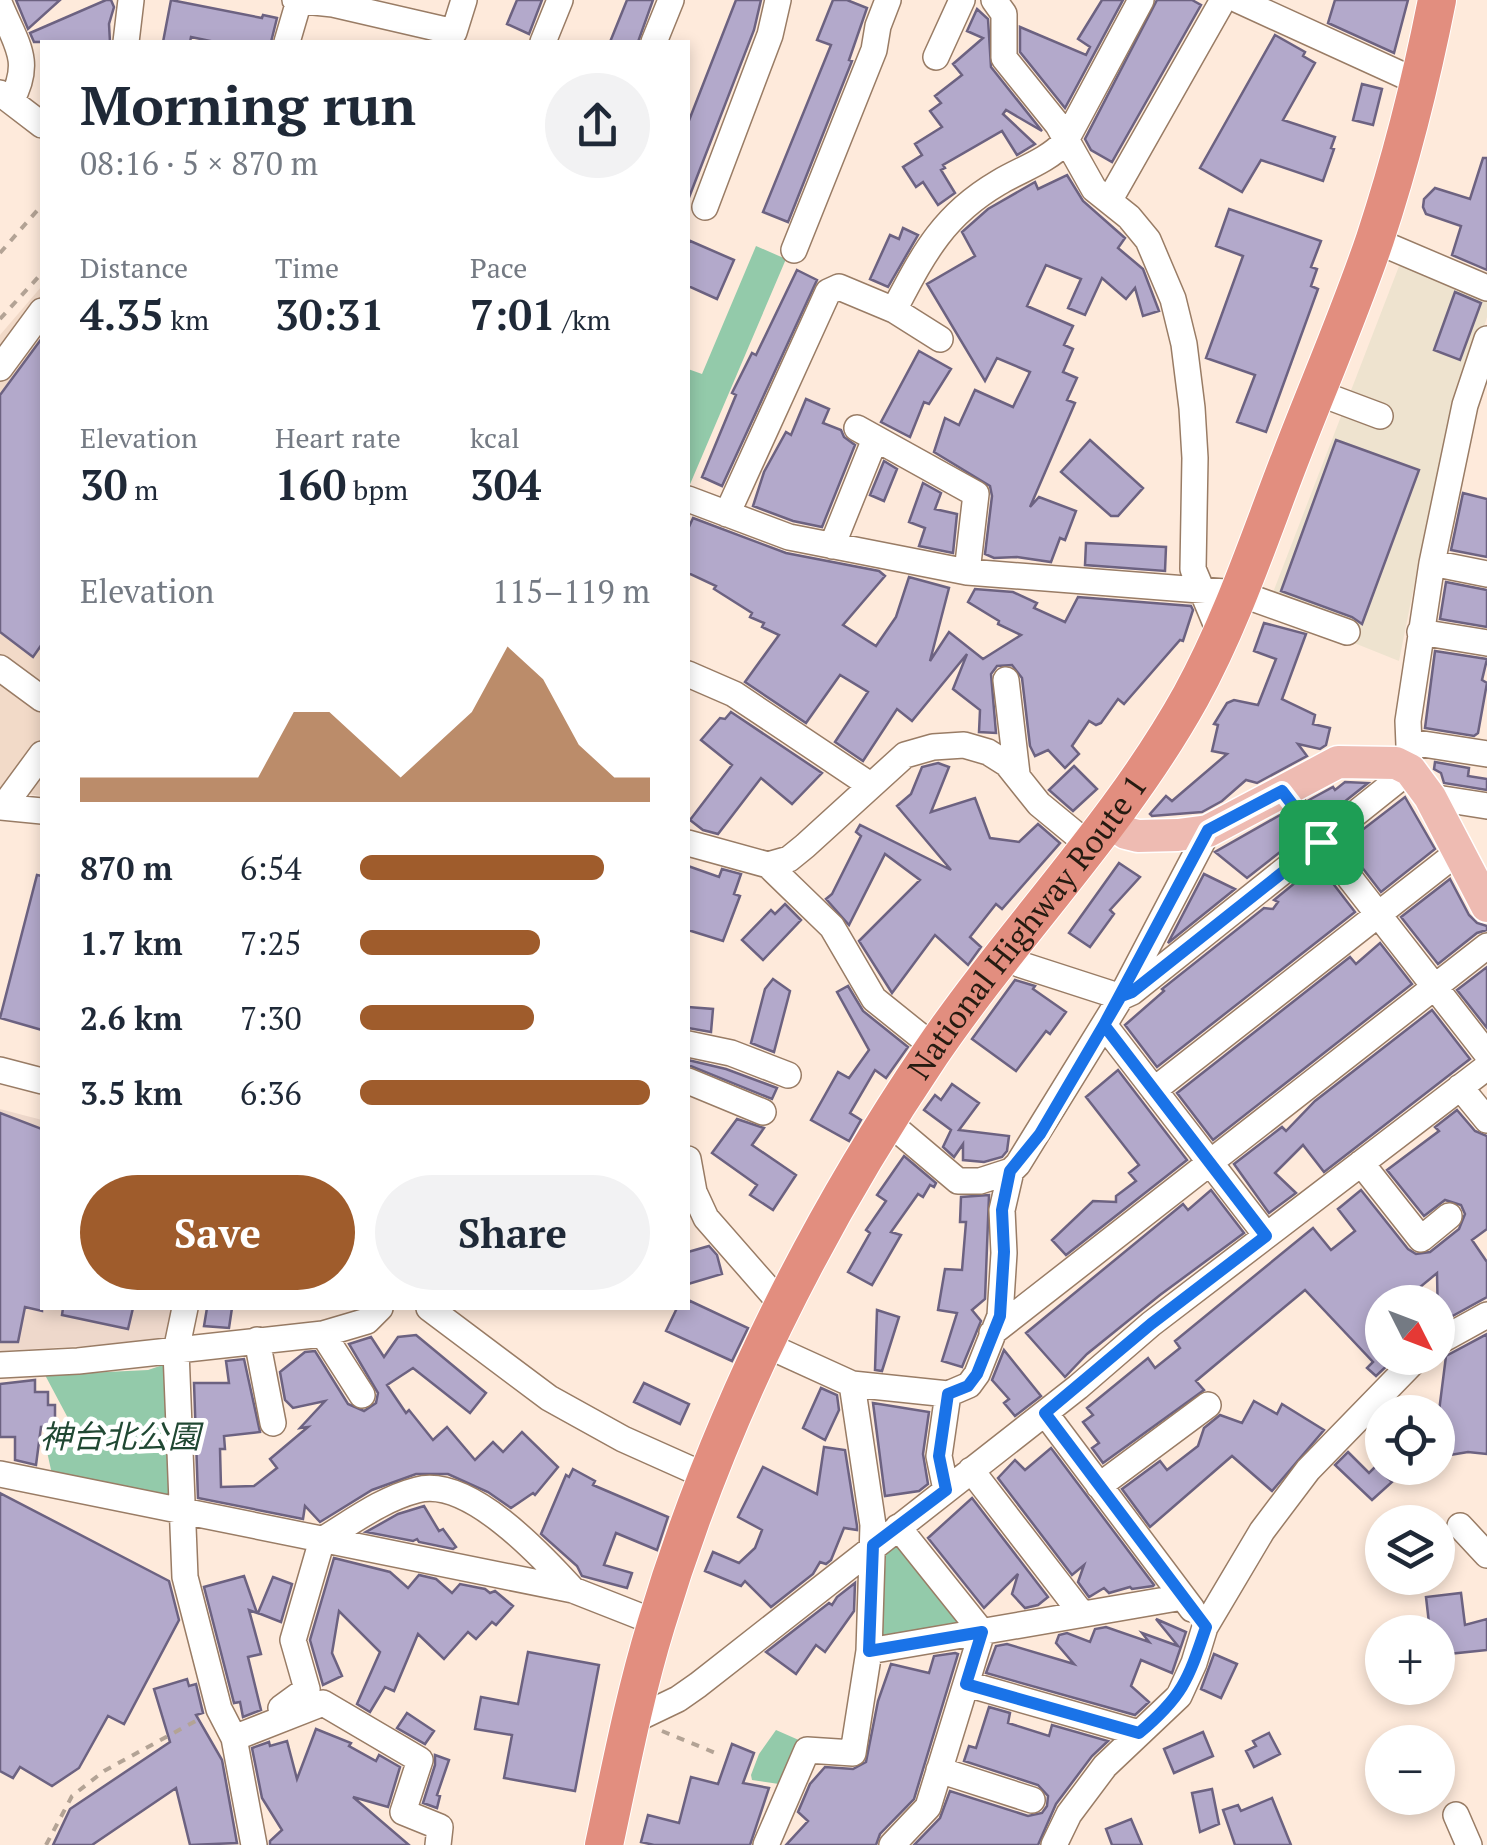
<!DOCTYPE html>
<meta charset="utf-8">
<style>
:root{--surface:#fff;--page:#f2f2f3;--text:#1f2937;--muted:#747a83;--accent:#9f5c2c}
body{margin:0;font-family:"PT Serif","Noto Sans JP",serif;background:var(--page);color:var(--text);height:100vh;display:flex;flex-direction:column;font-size:38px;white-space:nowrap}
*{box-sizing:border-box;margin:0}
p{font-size:32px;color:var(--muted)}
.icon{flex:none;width:55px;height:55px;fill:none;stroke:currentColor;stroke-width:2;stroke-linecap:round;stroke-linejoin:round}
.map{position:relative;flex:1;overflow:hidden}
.sheet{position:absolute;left:40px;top:40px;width:650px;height:1270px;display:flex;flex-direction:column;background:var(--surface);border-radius:0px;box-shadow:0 5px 15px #0003}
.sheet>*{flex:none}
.needle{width:65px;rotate:132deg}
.buttons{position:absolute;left:1365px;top:1285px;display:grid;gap:20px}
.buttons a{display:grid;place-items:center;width:90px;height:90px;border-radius:50%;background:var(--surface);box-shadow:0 5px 15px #0003;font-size:50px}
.pin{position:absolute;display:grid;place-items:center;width:85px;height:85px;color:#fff;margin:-42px;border-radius:20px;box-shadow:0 5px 15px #0006}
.round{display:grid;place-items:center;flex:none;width:105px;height:105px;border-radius:52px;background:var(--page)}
.head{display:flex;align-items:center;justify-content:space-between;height:170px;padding:0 40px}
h1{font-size:55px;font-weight:700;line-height:75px}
.figures{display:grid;grid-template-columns:repeat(3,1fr);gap:15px;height:170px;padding:10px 40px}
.figures div{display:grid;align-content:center}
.figures b{font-size:42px;font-weight:700}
.figures small{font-size:28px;font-weight:400}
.figures p{font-size:28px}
.chart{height:280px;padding:20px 40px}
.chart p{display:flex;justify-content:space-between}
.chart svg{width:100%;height:180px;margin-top:10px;fill:var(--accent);opacity:.7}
.cta{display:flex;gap:20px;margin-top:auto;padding:20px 40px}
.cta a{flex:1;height:115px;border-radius:60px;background:var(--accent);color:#fff;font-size:40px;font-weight:700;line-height:115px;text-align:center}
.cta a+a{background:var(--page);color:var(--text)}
ul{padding:0 40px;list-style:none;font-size:32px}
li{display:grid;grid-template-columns:160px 120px 1fr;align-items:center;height:75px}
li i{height:25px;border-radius:12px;background:var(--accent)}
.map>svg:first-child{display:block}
.commercial{fill:#eee3cf}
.industrial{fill:#eed8cb}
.built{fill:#f2dac8}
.green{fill:#93caaa}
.building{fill:#b3a9cb;stroke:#6c6281;stroke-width:2.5}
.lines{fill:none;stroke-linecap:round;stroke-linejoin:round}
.minor-casing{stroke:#997c65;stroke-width:28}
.major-casing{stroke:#fff;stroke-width:35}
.highway-casing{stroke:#fff;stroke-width:40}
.path{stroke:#b3a395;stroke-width:4;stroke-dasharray:8 8;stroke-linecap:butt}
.minor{stroke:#fff;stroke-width:25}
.major{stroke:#eebbb2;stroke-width:32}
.highway{stroke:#e28e7f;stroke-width:38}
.route-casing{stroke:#fff;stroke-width:20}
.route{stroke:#1a73e8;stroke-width:12}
.labels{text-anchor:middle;stroke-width:9;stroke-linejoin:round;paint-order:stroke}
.street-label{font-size:32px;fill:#261b11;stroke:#fff}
.park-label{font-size:32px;font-style:italic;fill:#204833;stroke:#fff}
</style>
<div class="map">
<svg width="1487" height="1845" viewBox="0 0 1487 1845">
<rect width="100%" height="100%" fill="#feeadb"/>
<path class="commercial" d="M1401 261 1487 298V317L1431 501 1399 661 1267 608Z"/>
<path class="industrial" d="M0 1109 42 1120V1308H174L168 1341 0 1351Z"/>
<path class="built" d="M42 286V796L0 790V335Z"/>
<path class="green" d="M756 246 786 259 688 489V369L702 374Z
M166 1364 174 1496 168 1503 53 1479 46 1447 67 1427 69 1420 45 1375 148 1370Z
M898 1542 958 1623 881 1638 886 1552Z
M776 1730 801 1741 779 1784 752 1780 751 1775 759 1754Z"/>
<path class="building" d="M16 0H60L28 29Z
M106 0H111L114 7 109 24 110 42H34L30 33Z
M171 0 262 18 263 15 277 18 271 42H215L191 37 190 42H163Z
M517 0H542L529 34 507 24Z
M627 0H653L638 42H610Z
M736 0H761L754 30 688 200V123Z
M833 0H847L867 8 849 60 852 61 788 222 763 212 831 45 817 40Z
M1102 0H1123L1065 108 1020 52V27L1086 55 1090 47 1078 39Z
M1157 0H1192L1201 5 1112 162 1091 150 1085 139Z
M1335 0H1408L1394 53 1328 23Z
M977 9 988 19 991 67 1042 131 1006 110 1003 114 1035 144 1017 155 1002 131 943 165 945 168 941 170 955 193 938 205 923 182 916 187 903 167 922 155 915 144 942 127 930 111 941 103 935 96 962 75 953 64 983 38 967 31Z
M1275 35 1305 52 1303 56 1315 63 1283 120 1335 137 1331 148 1334 149 1323 181 1261 160 1242 192 1200 168Z
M1362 84 1382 89 1373 125 1353 120Z
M1483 158H1487V270L1452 255 1461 226 1426 214 1423 207 1424 199 1435 188 1470 199Z
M1067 175 1083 201 1125 238 1118 248 1143 269 1159 311 1143 316 1135 288 1126 299 1102 278 1085 315 1068 308 1081 279 1046 265 1027 306 1073 326 1064 345 1073 349 1063 372 1077 378 1067 400 1075 403 1030 507 1039 497 1076 511 1065 540 1060 538 1051 562 1017 557 994 558 985 554 992 496 990 486 934 452 945 418 959 425 975 390 1013 407 1030 372 997 358 985 381 927 284 975 256 962 232 988 209 1035 182 1038 189Z
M1229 209 1321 241 1311 267 1317 269 1311 286 1318 289 1266 432 1237 422 1255 375 1206 358 1243 256 1216 246Z
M903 228 918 235 888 287 870 279 890 235 899 239Z
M688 240 734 260 717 299 688 286Z
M797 270 817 280 722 486 702 477 736 395 732 393 752 353 756 355Z
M1455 292 1481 303 1460 360 1434 350Z
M42 338V644L33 657 0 632V395Z
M919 351 951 369 929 404 924 402 910 437 881 422Z
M806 399 829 409 823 423 841 430 844 437 855 445 822 527 793 521 753 506 764 472 786 432 791 435Z
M1090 440 1143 488 1118 516H1111L1061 472Z
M1336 440 1419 470 1362 624 1352 617 1281 591Z
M884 461 897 469 884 501 870 495Z
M923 483 941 493 935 509 957 514 953 553 919 546 925 528 909 522Z
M1463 493 1487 499V557L1451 550Z
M693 518 786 553 879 571 885 576 843 625 876 646 896 617 909 577 949 588 930 661 949 632 983 659 1021 635 998 624 999 621 968 602 975 589 1013 592 1037 603 1034 608 1065 622 1078 597 1191 606 1193 610 1183 641 1180 640 1124 704 1118 699 1101 723 1096 725 1089 721 1072 746 1079 754 1065 768 1048 750 1035 756 1030 746 1022 678 1012 665 997 666 991 674 996 733 979 732 980 710 953 689 967 654 912 721 897 709 863 761 835 742 868 692 840 675 806 723 745 682 779 635 762 627 764 623 750 617 752 613 714 589 716 586 688 573V529Z
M1086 543 1166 547 1165 571 1085 565Z
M1446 582 1487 590V627L1440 619Z
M1264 623 1306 634 1282 699 1315 715 1313 724 1330 728 1326 745 1320 749 1298 744 1307 756 1257 783 1246 780 1222 801 1202 812 1152 816 1150 814 1166 796 1172 801 1227 754 1212 751 1218 725 1214 724 1227 703 1234 700 1258 705 1276 659 1254 651Z
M1435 651 1487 659 1482 680 1487 683 1478 733 1474 736 1425 728Z
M731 712 822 773 792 804 761 778 718 834 703 830 690 820 732 765 701 740 720 718 725 719Z
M1435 762 1469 768 1468 776 1487 779V790L1444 783 1441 773 1434 769Z
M938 763 949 767 931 812 975 798 990 838 1019 842 1038 824 1060 843 1002 909 996 904 970 937 981 947 968 965 935 935 892 993 859 941 920 880 885 854 849 925 826 899 832 894 861 836 856 832 860 825 951 870 897 806 911 794 922 767Z
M1074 766 1097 789 1073 811 1049 790Z
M1345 782 1368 783 1324 818 1309 800 1333 787 1335 790Z
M1405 797 1435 849 1381 892 1344 844Z
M1280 815 1298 838 1247 878 1215 852Z
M1119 863 1140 877 1110 910 1114 914 1090 947 1069 933Z
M1318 864 1355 912 1157 1067 1125 1025 1164 991 1162 989 1264 908 1273 909 1278 902 1274 900Z
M688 866 719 877 722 869 741 874 734 894 740 896 723 941 688 930Z
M1204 874 1235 889 1168 943Z
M37 875 42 876V1030L0 1018Z
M1450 879 1469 915 1477 923 1487 926V930L1477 933 1438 964 1401 917Z
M785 904 801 920 763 960 742 940 771 910 775 914Z
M1380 943 1412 984 1213 1140 1177 1093 1350 957 1356 964Z
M1487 967V1028L1457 990Z
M773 979 790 991 774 1052 751 1043 765 989Z
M1015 980 1035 986 1033 989 1066 1012 1050 1034 1046 1031 1016 1071 972 1039Z
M848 986 863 1011 908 1047 886 1078 875 1070 850 1113 861 1120 849 1141 811 1120 838 1072 849 1078 869 1050 837 992Z
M688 1007 713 1009 711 1032 688 1028Z
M1432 1010 1470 1059 1324 1172 1303 1145 1275 1173 1296 1193 1269 1213 1234 1164 1282 1127 1286 1131 1315 1101Z
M688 1060 726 1069 777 1088 772 1099 688 1065Z
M1118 1070 1187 1160 1066 1255 1052 1240 1093 1201 1116 1202V1196L1136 1181 1129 1173 1139 1165 1086 1097Z
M952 1084 979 1103 959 1130 1009 1136 1007 1151 1002 1157 984 1162 963 1160V1144L954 1157 943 1147 951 1130 924 1110 935 1095 941 1100Z
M1457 1110 1475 1131 1487 1136V1229L1472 1240 1487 1262V1297L1438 1324 1437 1273 1402 1302H1382V1358L1391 1362 1376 1376 1367 1368 1373 1362 1305 1290 1196 1381 1204 1390 1103 1463 1092 1448 1099 1443 1083 1422 1093 1415 1087 1408 1148 1358 1155 1368 1180 1348 1175 1341 1313 1228 1331 1250 1355 1231 1338 1209 1361 1190 1408 1249 1416 1254 1430 1252 1459 1229 1465 1214 1461 1205 1445 1200 1424 1216 1387 1170 1439 1131 1435 1127Z
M0 1113 42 1129V1311L25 1307 18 1342H0Z
M737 1119 764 1128 752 1145 796 1175 773 1210 750 1195 757 1185 712 1153Z
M904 1156 936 1183 934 1187 930 1185 923 1197 918 1194 891 1232 901 1235 872 1285 848 1272 870 1233 866 1230 886 1201 877 1195Z
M1211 1190 1244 1233 1160 1295 1087 1354 1065 1377 1026 1333 1183 1204 1188 1210Z
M989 1195 985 1299 972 1310 981 1321 962 1367 942 1361 957 1313 938 1310 945 1269 962 1270 966 1222H960L961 1197Z
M709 1246 717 1255 722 1274 688 1284V1252Z
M688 1300 748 1328 732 1361 666 1331 677 1308H688Z
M63 1308H133L128 1329 62 1315Z
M207 1308H232L229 1328 204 1326Z
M877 1310 899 1317 882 1371 875 1370Z
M1487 1334V1454L1468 1452 1438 1457V1419L1446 1356Z
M416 1335 486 1393 470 1413 413 1368 387 1385 406 1413 409 1410 433 1440 447 1427 475 1460 493 1442 503 1452 522 1432 558 1467 535 1495 533 1493 511 1508 488 1492 448 1474H416L372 1490 320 1522 305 1506 303 1519 198 1498 194 1383H229L226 1361 244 1359 260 1432 224 1436 225 1449H220L221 1487 254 1486 277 1468 270 1459 308 1427 300 1428 325 1401 293 1408 285 1400 280 1372 305 1352 315 1351 348 1404 364 1411 376 1403 378 1393 349 1344 371 1337 384 1357 398 1337Z
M1004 1350 1041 1396 1015 1416 1004 1403 1009 1399 992 1380Z
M35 1380V1392H48V1405H55V1426L41 1427 36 1465 15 1460V1437H0V1384Z
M644 1383 689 1404 680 1424 634 1402Z
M821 1388 837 1395 839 1410 825 1440 803 1428Z
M1254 1401 1277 1414 1282 1404 1324 1430 1272 1491 1232 1456 1150 1527 1122 1489 1160 1461 1167 1470 1198 1446 1204 1428 1220 1415 1242 1423Z
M873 1403 929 1412 923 1454 928 1484 919 1491 885 1496Z
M824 1447 845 1450 857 1526V1530L844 1528 831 1560 826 1564 820 1562 813 1574 771 1607 745 1581 741 1586 705 1571 713 1552 739 1563 755 1548 762 1530 738 1517 763 1467 817 1494Z
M1051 1448 1154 1585 1153 1586 1132 1589 1130 1587 1109 1593 1104 1588 1089 1597 1078 1582 1084 1565 1072 1575 998 1478 1015 1460 1025 1470Z
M1348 1452 1369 1473 1376 1466 1392 1482 1372 1500 1335 1465Z
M573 1469 595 1481 593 1485 668 1517 657 1550 616 1533 604 1565 632 1573 627 1588 582 1576 577 1566 541 1534 566 1475 569 1477Z
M0 1493 169 1581 179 1620 124 1724 108 1716 79 1768 52 1786 20 1767 13 1778 0 1771Z
M972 1498 1048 1597 1038 1605 1025 1608 1012 1594 1018 1574 984 1608 928 1538Z
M424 1506 439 1531 443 1529 456 1547 453 1549 419 1542 417 1539 413 1541 366 1532 398 1514Z
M334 1558 390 1572 408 1588 419 1575 436 1579 452 1593 460 1584 485 1589 490 1593 495 1591 513 1606 496 1625 492 1622 476 1639 468 1632 444 1659 418 1634 394 1691 385 1687 370 1712 357 1704 380 1652 339 1611 332 1653 342 1676 323 1685 310 1640Z
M244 1576 257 1613 249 1610 261 1654 248 1657 261 1710 243 1717 240 1702 234 1703 204 1587Z
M273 1577 292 1584 281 1622 258 1613Z
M855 1583 854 1611 825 1652 816 1645 796 1674 766 1652 829 1603 832 1605 837 1597Z
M1461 1593 1465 1625 1487 1619V1650L1438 1655V1632H1430L1426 1597Z
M1156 1619 1186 1632 1172 1673 1141 1660 1131 1686 1149 1702 1135 1715 986 1673 996 1646 1007 1644 1074 1664 1056 1643 1059 1635 1067 1633 1090 1642 1095 1629 1106 1627 1149 1642 1142 1633 1178 1646Z
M528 1652 599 1665 575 1791 504 1778 512 1735 475 1729 481 1697 518 1704Z
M955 1653 958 1654 914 1799 880 1834 876 1845H786L808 1821 798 1812 810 1784 825 1767 853 1769 866 1762 878 1701 891 1664 929 1673 934 1656Z
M1214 1654 1237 1664 1221 1698 1201 1689Z
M187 1679 189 1686 196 1684 203 1713 196 1715 222 1760 237 1843 190 1845 176 1788 92 1845H53L70 1809 170 1742 154 1689Z
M989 1707 1010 1713 1008 1723 1049 1736 1052 1725 1108 1741 1092 1756 1056 1804 1038 1845H914L940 1818 950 1791 1028 1816 1042 1813 1047 1806 1048 1796 1038 1785 964 1761 969 1746 976 1748Z
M407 1713 434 1731 425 1744 397 1728Z
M316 1729 351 1743 349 1746 376 1761 379 1755 400 1767 388 1807 353 1797 409 1845H270V1841L282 1830 262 1798 252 1748 269 1742 270 1746 287 1741 297 1779Z
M1203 1732 1213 1756 1174 1773 1164 1749Z
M1269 1733 1280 1754 1254 1767 1246 1751 1256 1746 1253 1741Z
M732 1744 754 1753 743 1783 769 1788 750 1845H654L641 1842 648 1815 679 1823 691 1777 718 1784Z
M435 1755 449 1760 437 1795 440 1796 437 1808 423 1803 435 1765Z
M1212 1789 1219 1824 1200 1832 1192 1793Z
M1272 1798 1291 1845H1235L1223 1810 1238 1805 1241 1811Z
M1131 1819 1142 1845H1112L1106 1829Z"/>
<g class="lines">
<defs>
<path id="minor" d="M295 0 333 4 454 32 464 0
M994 0 1004 14V58L1058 125 1094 189 1129 217 1148 240 1173 299 1184 344 1192 408 1195 458 1193 569 1221 636
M1238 0 1420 83
M0 5C16 44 33 61 11 101
M126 42 131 0
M287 42 299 1
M543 42 560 0
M654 42 671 0
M936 57 962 0
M0 93 42 125
M1109 201 1223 0
M705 207 770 35 778 0
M1374 240 1487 288
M794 250 874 50 878 26 888 0
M894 310 940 339
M0 368 42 311
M1316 392 1380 416
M857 428 976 494 967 572
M688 499 789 537 967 572 1238 593 1347 632
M727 514 828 292 839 287 894 310C923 255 942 216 998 183 1021 169 1046 162 1065 142L1141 0
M832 546 875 439
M1432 563 1487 574
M1420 632 1487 643
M0 668 42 699
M688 674 734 694 870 785
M1006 680 1017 774
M1410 742 1487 754
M1282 791 1487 1054
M1430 797 1487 806
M0 807 42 811
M3 807 42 754
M688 843 768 865 832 927 874 999 935 1048
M768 865 789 859 805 846 905 755 933 747 964 745 988 752 1007 764 1039 804 1090 846
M1019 964 1121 997 1132 992 1410 770 1408 721 1432 563 1465 405 1487 339
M1104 1025 1266 1235
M688 1044 731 1053 788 1075
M0 1070 42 1081
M688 1081 763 1112
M1460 1087 1487 1120
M1154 1090 1458 852
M887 1121 958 1181H980L1011 1171 1018 1164 1121 997 1208 831
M688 1159 694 1192 706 1218 784 1307
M1361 1163 1421 1239 1449 1216
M185 1308 176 1351 185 1577 219 1709 234 1738 254 1845
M429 1308 549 1398 623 1439 708 1477
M992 1333 1487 946
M323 1334 362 1395
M257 1340 273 1423
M1438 1342 1487 1315
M764 1344 852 1384 948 1394
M0 1365 78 1361 323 1334 367 1321 380 1308
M1045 1413 1192 1609
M971 1470 1082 1614
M0 1474 573 1590 657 1623
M1099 1486 1208 1405
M946 1490 939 1456 948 1394 969 1385 977 1374 1000 1316 1004 1253 1002 1210 1011 1171
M1460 1526 1487 1555
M869 1651 1183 1597
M967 1684 1139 1733
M285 1718 281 1708 307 1689 293 1640 322 1540C352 1522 382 1499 417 1490 468 1476 541 1555 573 1590
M630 1722 678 1699 698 1685 1078 1387 1151 1324 1487 1067
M234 1738 323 1703 420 1760 403 1812 440 1827 438 1845
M939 1770 1032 1800
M1456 1815 1469 1845
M766 1845 807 1750 853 1753 869 1651 873 1525 852 1384
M892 1845 928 1807 982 1632 898 1527
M1054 1845 1069 1814 1105 1766 1179 1696 1194 1663 1205 1627 1262 1531 1308 1470 1417 1358"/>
<path id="major" d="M1110 822 1126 833 1138 836 1178 835 1208 831 1338 762 1396 763 1410 770 1430 797 1487 906"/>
<g id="highway">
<path id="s1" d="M604 1845C620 1771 634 1697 656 1625 717 1422 813 1228 931 1053 1014 931 1119 826 1191 696 1232 621 1259 539 1290 459 1318 386 1350 313 1375 239 1401 160 1421 81 1437 0"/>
</g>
</defs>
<use href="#minor" class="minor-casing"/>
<use href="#major" class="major-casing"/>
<use href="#highway" class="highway-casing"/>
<path class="path" d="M0 253 42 205
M0 319 42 273
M662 1731 718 1754
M1440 1787 1446 1798
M46 1845 72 1796 104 1771 201 1718"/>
<use href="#minor" class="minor"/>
<use href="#major" class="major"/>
<use href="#highway" class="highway"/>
</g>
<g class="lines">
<defs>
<path id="route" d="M1321 842 1132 992 1121 996 1040 1134 1010 1171 1002 1210 1004 1252 1000 1316 977 1374 968 1386 948 1394 939 1456 946 1490 873 1545 869 1651 982 1632 966 1684 1139 1733C1183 1696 1188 1680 1206 1627L1045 1413 1151 1324 1266 1236 1104 1025 1208 830 1282 791 1321 842"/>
</defs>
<use href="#route" class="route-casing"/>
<use href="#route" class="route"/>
</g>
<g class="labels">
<g class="street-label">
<text dy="11" stroke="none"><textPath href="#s1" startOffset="1022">National Highway Route 1</textPath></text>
</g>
<g class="park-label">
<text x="120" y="1448">神台北公園</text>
</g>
</g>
</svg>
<div class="buttons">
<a><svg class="needle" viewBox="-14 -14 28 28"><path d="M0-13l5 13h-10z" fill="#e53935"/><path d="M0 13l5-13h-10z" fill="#747a83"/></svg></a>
<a><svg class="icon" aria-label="locate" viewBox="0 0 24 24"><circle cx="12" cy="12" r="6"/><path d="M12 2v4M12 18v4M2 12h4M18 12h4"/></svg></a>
<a><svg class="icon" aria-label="layers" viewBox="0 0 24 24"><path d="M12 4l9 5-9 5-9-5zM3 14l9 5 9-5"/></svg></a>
<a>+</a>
<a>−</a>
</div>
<div class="pin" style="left:1321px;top:842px;background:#1e9e55"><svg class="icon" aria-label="arrive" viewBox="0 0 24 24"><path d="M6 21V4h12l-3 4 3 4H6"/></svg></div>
<section class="sheet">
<div class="head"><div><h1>Morning run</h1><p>08:16 · 5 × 870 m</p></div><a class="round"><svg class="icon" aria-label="share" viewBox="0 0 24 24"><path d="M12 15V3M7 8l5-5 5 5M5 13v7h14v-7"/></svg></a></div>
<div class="figures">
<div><p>Distance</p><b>4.35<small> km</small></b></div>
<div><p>Time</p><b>30:31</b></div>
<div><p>Pace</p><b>7:01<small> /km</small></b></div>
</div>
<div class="figures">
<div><p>Elevation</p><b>30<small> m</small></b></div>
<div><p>Heart rate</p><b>160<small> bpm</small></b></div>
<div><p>kcal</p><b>304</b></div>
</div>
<div class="chart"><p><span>Elevation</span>115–119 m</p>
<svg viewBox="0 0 160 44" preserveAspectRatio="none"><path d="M0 44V38L10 38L20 38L30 38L40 38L50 38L60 22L70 22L80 30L90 38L100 30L110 22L120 6L130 14L140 30L150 38L160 38V44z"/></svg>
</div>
<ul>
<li><b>870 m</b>6:54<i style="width:84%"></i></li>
<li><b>1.7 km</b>7:25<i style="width:62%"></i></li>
<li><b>2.6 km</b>7:30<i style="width:60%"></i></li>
<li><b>3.5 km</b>6:36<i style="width:100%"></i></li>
</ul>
<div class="cta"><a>Save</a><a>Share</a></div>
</section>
</div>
